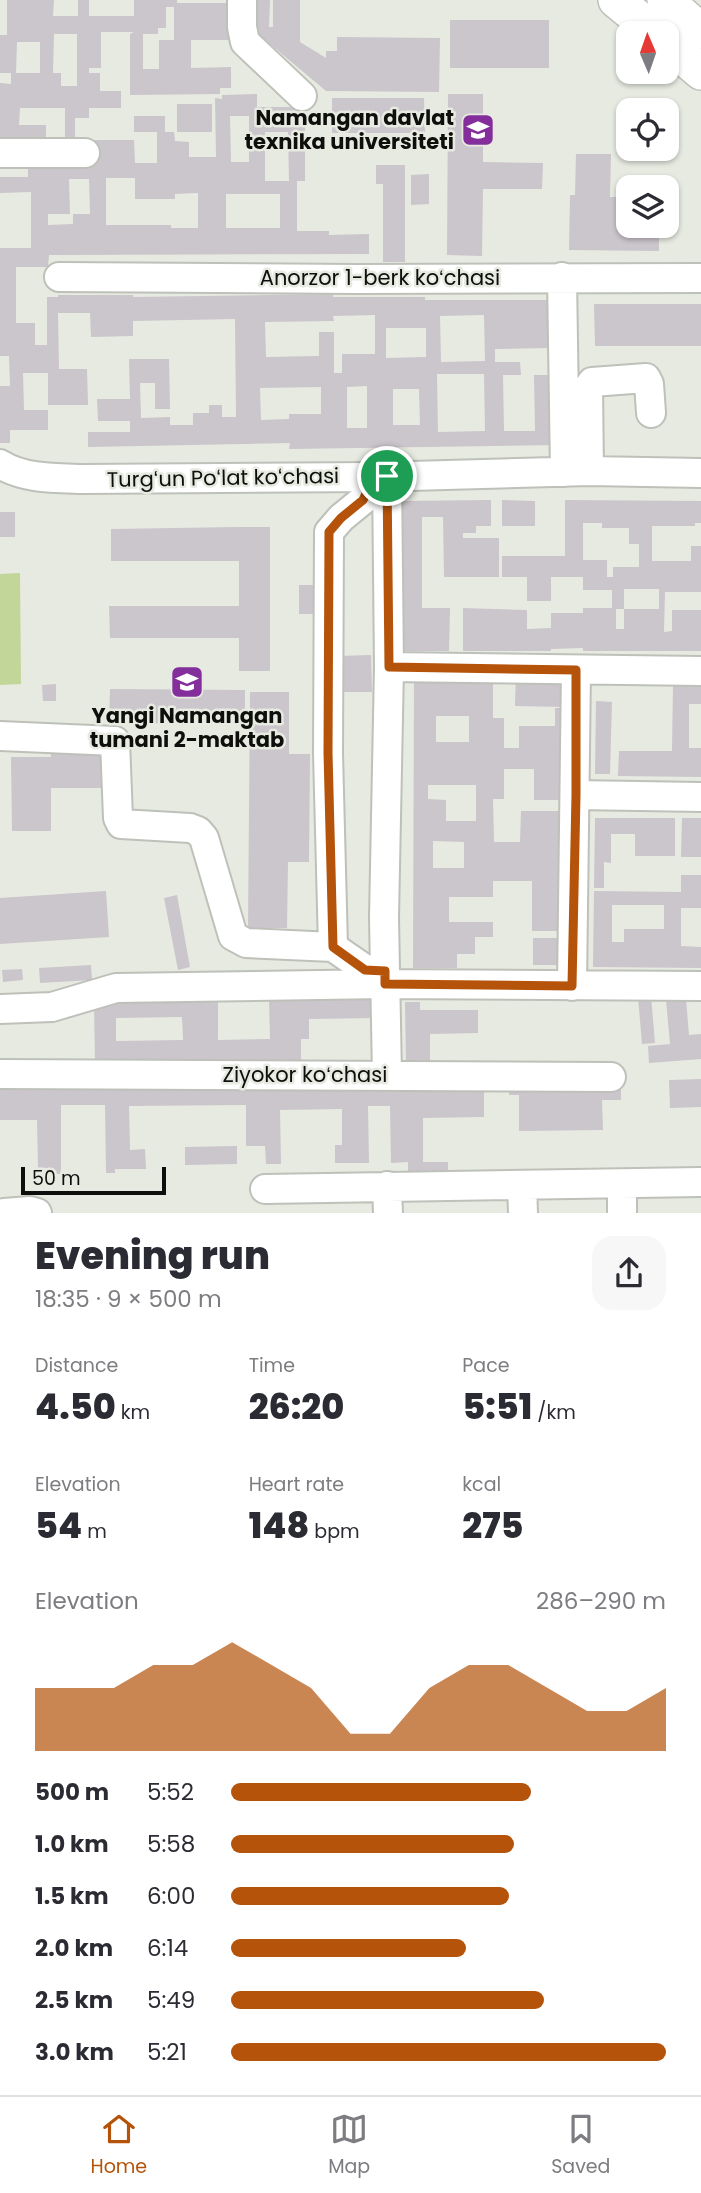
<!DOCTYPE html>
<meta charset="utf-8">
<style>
:root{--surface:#fff;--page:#f7f7f7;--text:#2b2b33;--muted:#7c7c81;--line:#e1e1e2;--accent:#b45309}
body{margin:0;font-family:Poppins,sans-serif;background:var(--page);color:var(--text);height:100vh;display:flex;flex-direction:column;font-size:26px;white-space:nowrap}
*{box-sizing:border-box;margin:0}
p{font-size:23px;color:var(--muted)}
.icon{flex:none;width:38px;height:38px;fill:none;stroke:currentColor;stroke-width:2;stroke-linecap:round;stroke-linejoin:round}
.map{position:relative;height:1213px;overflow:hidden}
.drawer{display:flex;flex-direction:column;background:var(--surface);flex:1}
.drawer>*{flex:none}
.needle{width:46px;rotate:358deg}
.buttons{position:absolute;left:616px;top:21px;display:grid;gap:14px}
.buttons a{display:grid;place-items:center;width:63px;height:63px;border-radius:14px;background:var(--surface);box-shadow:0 2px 5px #0004;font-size:35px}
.scale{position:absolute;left:21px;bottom:18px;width:145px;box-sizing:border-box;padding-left:7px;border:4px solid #0e0f0c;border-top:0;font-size:19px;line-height:24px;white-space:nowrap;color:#0e0f0c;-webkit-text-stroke:5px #e7eae1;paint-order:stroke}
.pin{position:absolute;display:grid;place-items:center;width:60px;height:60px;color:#fff;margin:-30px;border:4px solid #fff;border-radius:50%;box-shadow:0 2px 7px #0007}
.round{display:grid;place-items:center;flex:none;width:74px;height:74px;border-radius:21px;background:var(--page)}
.head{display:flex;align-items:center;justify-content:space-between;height:119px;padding:0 35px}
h1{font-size:38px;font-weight:800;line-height:52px}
.stats{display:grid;grid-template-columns:repeat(3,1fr);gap:10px;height:119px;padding:7px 35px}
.stats div{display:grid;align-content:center}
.stats b{font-size:35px;font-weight:800}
.stats small{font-size:19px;font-weight:400}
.stats p{font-size:19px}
.chart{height:196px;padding:14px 35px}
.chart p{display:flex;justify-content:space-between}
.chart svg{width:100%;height:126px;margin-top:7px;fill:var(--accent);opacity:.7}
ul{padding:0 35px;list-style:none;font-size:23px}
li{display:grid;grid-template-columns:112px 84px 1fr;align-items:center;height:52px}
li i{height:18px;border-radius:9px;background:var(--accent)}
.menu{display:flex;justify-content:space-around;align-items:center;height:98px;border-top:2px solid var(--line);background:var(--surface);font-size:19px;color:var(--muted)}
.menu a{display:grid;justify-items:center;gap:4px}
.menu .active{color:var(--accent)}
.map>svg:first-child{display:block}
.green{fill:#c2d69a}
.building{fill:#cbc5cc;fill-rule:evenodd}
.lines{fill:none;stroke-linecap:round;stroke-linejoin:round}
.minor-casing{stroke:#bec1b9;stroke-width:32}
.major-casing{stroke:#bec1b9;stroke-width:38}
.minor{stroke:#fff;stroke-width:28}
.major{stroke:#fff;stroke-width:35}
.route-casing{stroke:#fff;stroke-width:14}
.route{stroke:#b45309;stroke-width:9}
.labels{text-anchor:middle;stroke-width:5;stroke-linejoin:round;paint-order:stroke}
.poi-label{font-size:21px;font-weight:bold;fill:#0e0f0c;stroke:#e7eae1;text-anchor:end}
.street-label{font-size:21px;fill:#0e0f0c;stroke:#e7eae1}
</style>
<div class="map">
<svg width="701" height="1213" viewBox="0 0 701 1213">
<rect width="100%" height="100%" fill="#e7eae1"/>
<path class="green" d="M20 573 21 684 0 685V574Z"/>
<path class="building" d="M7 0H54L53 16H78V0H89V16H134V0H177V3H230V40H191V68L231 67V88H220V94L130 95V34L134 32H101V68H89V73H100V91H121V108H89V118H75V139H65V108H20L19 125H46V141H0V83L11 84V73H0V35H7ZM166 7H174V40H159V69H143V34H158V28H166ZM54 34H77V86H61V73H53ZM17 42H40V73H16Z
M245 0H270L269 27H273V0H300V42L326 58V51H337V37L440 38 439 92 326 91 245 23Z
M450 20H549V68H450Z
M257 94V107H305V181H297V231H329V235L369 234V254L49 255 48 267H16V323H35V345H47V297H58V295H133V297L333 294V297H425V300H551V348L495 349V362H520L521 375H503L504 431H535L534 375H556L557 445 289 449 290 443 88 447V432H130V421H98L97 399H130L129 359H169L170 409H155V383H140L141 418 170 417V425H193V413H209V405H222V417H236L235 319 133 321V336L91 337 90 313H58L59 369H87L88 405H48V373H23L24 410H48V430H10V443H0V386H10L9 356H0V248H31V192L0 193V177H28V159L89 140H134L135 163H157V132H134V116H165V132H174L175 141 189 142V157H216L215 98 222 99V95ZM230 116H249V162H231ZM265 132H288L289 181H265ZM106 178H135V199H175V194L198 193V228H171V225H106ZM69 179H89L90 214H73V224L48 225V214H70ZM226 194H280V228H226ZM375 315V354H342V373H334V332H319V356L266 357 265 322 334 321 333 316ZM484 315 485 361 441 362 440 316ZM386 328H426V357L386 358ZM437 374H484L485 431 438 432ZM367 386V428H347V387ZM321 387V414H289V419L261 420 260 388ZM393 389H419L420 425H393Z
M448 94H483V162L543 163 542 189H483L482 256 447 255Z
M332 98H424L425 133H332Z
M177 104H212V132H177Z
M576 154H611L610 197H628V226H659V251L569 250 570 195H575Z
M376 165H405V262H383V184H376Z
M429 174V204L411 205V175Z
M594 304H701V346H595Z
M491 500V526H476V533H463V538H499V577H444L443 517H422V608H450L449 651H400L401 501Z
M502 500 535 501V526H502Z
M565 500 701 501V523H695V526H652V561H691V546H701V592H665L664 632 672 631V610H701V651H583V648L551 649V651H463V608L527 610V629L551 628V613H583V608H612V590H583V577H551V601H527V577H502V556H565ZM583 523H602V528H629V544H639V567H613V577H607V560H583ZM624 589H659V609H624V629H616V609H624Z
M0 512H15V537H0Z
M238 527H270V671H239V638H110L109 606H239V561H111V529Z
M299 585H316V614H299Z
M371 655 372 692H338V656Z
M414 673H493V718H504V748H519V726H555V708H564V800H534V769H504V799H493L494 842H520L521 811H564V931H532V881H493V897H449V922H493V937H475V954H457V968H413ZM436 716H469V742H436ZM428 785H476V821H446V800L428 799ZM433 841 464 842V868H433Z
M516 673H564V707L515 706Z
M56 684V701H43L42 685Z
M673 684H701V704H689V748H701V777L618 776 619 751H672Z
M110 689 245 690V724L109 723Z
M250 692H289V754H310L309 862H288L287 928H248Z
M596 701 612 702 610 774H595Z
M51 745H102L103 788H51V831H12L11 757H51Z
M595 818H675V856H635V834H611V863L604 862V888H594Z
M682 818H701V857H681Z
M681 875H701V908H681V946L701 947V968L593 967 594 891 681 892ZM612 905H664V929H624V942H612Z
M106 891 109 937 0 944V898Z
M177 895 190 967 178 970 164 898Z
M533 938H561V965H533Z
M91 965 92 980 40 983 39 968Z
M22 969 23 980 3 982 2 970Z
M651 996 655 1043 642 1044 638 997Z
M378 998V1018L309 1019V1039H301V1060L95 1063 94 1001 218 1000V1040L270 1039 269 999ZM182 1017 183 1040 116 1041V1018Z
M686 999 689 1035 701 1034V1059L649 1063 648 1046 670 1044 666 1000Z
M405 1002H420V1010H478V1033L430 1034V1064L406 1065Z
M621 1079V1100H602L603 1130 519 1131V1095H509V1080Z
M701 1079V1107L670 1108 669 1080Z
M484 1080V1117L423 1118V1162H448V1178L408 1179V1162L391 1163 390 1106H368L369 1163H335V1145H342V1109L280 1110 281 1164H266L265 1146H246V1105L129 1106 130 1150 145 1149 146 1169H115V1173H106L105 1105H61V1174H48V1168H38L37 1120H0V1086Z
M237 1146V1164L185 1165V1147Z"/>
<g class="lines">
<defs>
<path id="minor" d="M242 0V27L245 42 302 96
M0 153H85
M59 277 356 279 701 278
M562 277 565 472
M0 464C24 479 55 478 83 479L374 477 589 471 701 473
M589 471 588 388 592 382 646 378 649 384 651 413
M387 476 389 667 384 918 387 1075
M374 477 363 500 341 518 329 532 328 753 333 947 365 969 385 971
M389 667 701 671
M0 736 115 741 118 818 121 824 190 828 198 831 204 838 233 936 246 943 333 947
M576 795 701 797
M572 986 576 670
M0 1009 52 1007 116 988 385 984 701 986
M0 1074 611 1077
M622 1184V1213
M522 1185 523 1213
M387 1186 388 1213
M265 1189 701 1182
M4 1213 30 1211 37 1213"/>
<path id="major" d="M616 0 656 33
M665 0 701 31
M667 43 701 72"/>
</defs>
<use href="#minor" class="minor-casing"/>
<use href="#major" class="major-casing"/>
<use href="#minor" class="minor"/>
<use href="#major" class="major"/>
</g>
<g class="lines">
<defs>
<path id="route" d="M387 476 389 667 576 670V795L572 986 385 984V971L365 970 333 947 328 753 329 532 341 518 363 500 374 477Z"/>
</defs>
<use href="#route" class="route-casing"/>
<use href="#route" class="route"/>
</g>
<defs>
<symbol id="university-square" viewBox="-11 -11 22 22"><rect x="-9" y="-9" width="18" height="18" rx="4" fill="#842e9c" stroke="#e7eae1"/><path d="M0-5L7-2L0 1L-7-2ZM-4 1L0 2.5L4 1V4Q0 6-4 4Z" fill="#fff"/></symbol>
<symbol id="school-square" viewBox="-11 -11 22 22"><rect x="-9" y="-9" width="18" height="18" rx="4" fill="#842e9c" stroke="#e7eae1"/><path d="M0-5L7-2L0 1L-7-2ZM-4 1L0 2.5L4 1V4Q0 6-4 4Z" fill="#fff"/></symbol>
</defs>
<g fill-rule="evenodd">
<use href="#university-square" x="459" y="111" width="38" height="38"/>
<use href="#school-square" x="168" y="663" width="38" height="38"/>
</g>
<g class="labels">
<g class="poi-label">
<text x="454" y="125">Namangan davlat<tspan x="454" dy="24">texnika universiteti</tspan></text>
<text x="187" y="723" text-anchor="middle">Yangi Namangan<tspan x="187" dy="24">tumani 2-maktab</tspan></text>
</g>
<g class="street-label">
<text x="380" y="285">Anorzor 1-berk koʻchasi</text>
<text transform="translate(223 478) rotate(-1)" y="7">Turgʻun Poʻlat koʻchasi</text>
<text x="305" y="1082">Ziyokor koʻchasi</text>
</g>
</g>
</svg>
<div class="buttons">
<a><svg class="needle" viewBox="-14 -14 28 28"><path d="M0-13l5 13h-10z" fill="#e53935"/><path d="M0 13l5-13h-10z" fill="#7c7c81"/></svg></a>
<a><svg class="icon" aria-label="locate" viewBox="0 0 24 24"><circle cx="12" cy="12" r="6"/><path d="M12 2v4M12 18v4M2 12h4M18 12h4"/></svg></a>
<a><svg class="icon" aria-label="layers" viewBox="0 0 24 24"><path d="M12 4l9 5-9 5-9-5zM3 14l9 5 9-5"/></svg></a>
</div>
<div class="scale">50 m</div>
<div class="pin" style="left:387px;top:476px;background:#1e9e55"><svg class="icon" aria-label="arrive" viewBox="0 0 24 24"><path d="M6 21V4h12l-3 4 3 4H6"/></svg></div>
</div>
<section class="drawer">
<div class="head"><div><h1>Evening run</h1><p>18:35 · 9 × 500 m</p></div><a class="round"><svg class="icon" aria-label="share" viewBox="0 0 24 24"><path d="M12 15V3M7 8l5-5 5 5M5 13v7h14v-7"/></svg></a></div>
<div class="stats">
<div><p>Distance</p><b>4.50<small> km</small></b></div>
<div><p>Time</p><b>26:20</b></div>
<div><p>Pace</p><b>5:51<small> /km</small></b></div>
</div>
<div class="stats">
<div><p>Elevation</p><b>54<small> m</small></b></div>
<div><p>Heart rate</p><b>148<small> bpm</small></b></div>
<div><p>kcal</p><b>275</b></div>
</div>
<div class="chart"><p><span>Elevation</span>286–290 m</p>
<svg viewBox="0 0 160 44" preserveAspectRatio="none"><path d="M0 44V22L10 22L20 22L30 14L40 14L50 6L60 14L70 22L80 38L90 38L100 22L110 14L120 14L130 22L140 30L150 30L160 22V44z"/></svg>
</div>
<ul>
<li><b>500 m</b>5:52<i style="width:69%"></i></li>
<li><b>1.0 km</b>5:58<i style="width:65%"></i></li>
<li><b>1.5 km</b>6:00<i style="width:64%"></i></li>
<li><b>2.0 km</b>6:14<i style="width:54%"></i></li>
<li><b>2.5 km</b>5:49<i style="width:72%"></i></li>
<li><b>3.0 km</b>5:21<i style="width:100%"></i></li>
</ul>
</section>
<nav class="menu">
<a class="active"><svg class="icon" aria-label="home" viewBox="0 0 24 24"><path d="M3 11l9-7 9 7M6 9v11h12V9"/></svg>Home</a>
<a><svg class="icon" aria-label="map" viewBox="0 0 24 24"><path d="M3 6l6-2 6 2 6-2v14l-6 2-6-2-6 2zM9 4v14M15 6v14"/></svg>Map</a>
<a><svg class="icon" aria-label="saved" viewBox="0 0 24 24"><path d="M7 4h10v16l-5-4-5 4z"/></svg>Saved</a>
</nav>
